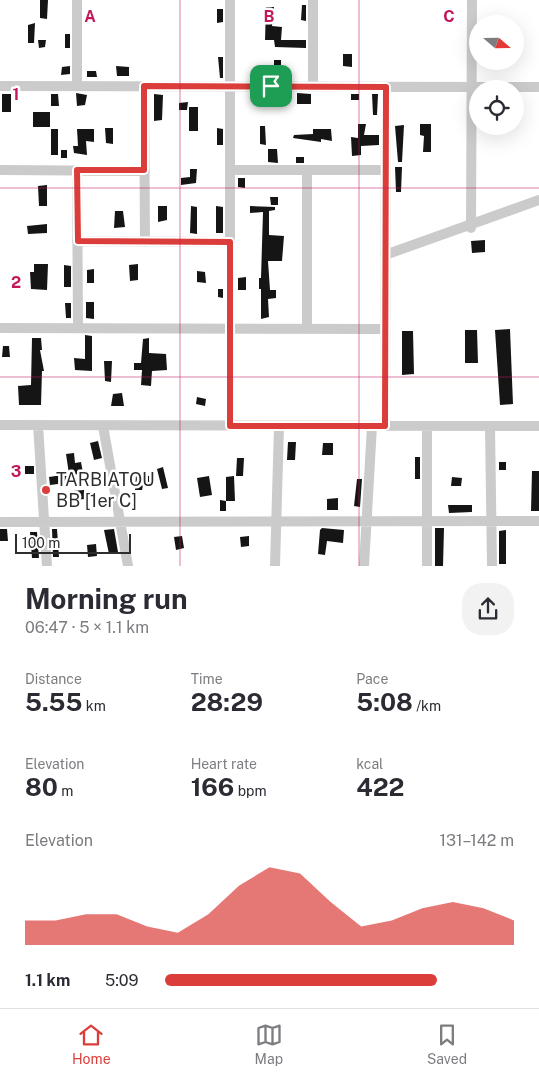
<!DOCTYPE html>
<meta charset="utf-8">
<style>
:root{--surface:#fff;--page:#f2f2f3;--text:#2b2b33;--muted:#7c7c81;--line:#e1e1e2;--accent:#db3e3a}
body{margin:0;font-family:"Public Sans",sans-serif;background:var(--page);color:var(--text);height:100vh;display:flex;flex-direction:column;font-size:19px;white-space:nowrap}
*{box-sizing:border-box;margin:0}
p{font-size:16px;color:var(--muted)}
.icon{flex:none;width:28px;height:28px;fill:none;stroke:currentColor;stroke-width:2;stroke-linecap:round;stroke-linejoin:round}
.map{position:relative;height:566px;overflow:hidden}
.panel{display:flex;flex-direction:column;background:var(--surface);flex:1}
.panel>*{flex:none}
.needle{width:32px;rotate:110deg}
.fabs{position:absolute;left:469px;top:15px;display:grid;gap:10px}
.fabs a{display:grid;place-items:center;width:55px;height:55px;border-radius:50%;background:var(--surface);box-shadow:0 5px 20px #0002;font-size:25px}
.scale{position:absolute;left:15px;bottom:12px;width:116px;box-sizing:border-box;padding-left:5px;border:2px solid #2e2e2e;border-top:0;font-size:14px;line-height:18px;white-space:nowrap;color:#2e2e2e;-webkit-text-stroke:4px #fff;paint-order:stroke}
.pin{position:absolute;display:grid;place-items:center;width:42px;height:42px;color:#fff;margin:-21px;border-radius:10px;box-shadow:0 2px 8px #0006}
.round{display:grid;place-items:center;flex:none;width:52px;height:52px;border-radius:20px;background:var(--page)}
.head{display:flex;align-items:center;justify-content:space-between;height:85px;padding:0 25px}
h1{font-size:28px;font-weight:700;line-height:38px}
.figures{display:grid;grid-template-columns:repeat(3,1fr);gap:8px;height:85px;padding:5px 25px}
.figures div{display:grid;align-content:center}
.figures b{font-size:25px;font-weight:700}
.figures small{font-size:14px;font-weight:400}
.figures p{font-size:14px}
.chart{height:140px;padding:10px 25px}
.chart p{display:flex;justify-content:space-between}
.chart svg{width:100%;height:90px;margin-top:5px;fill:var(--accent);opacity:.7}
ul{padding:0 25px;list-style:none;font-size:16px}
li{display:grid;grid-template-columns:80px 60px 1fr;align-items:center;height:38px}
li i{height:12px;border-radius:6px;background:var(--accent)}
.menu{display:flex;justify-content:space-around;align-items:center;height:70px;border-top:1px solid var(--line);background:var(--surface);font-size:14px;color:var(--muted)}
.menu a{display:grid;justify-items:center;gap:2px}
.menu .on{color:var(--accent)}
.map>svg:first-child{display:block}
.building{fill:#151515}
.lines{fill:none;stroke-linecap:round;stroke-linejoin:round}
.minor{stroke:#cbcbcb;stroke-width:10}
.route-casing{stroke:#fff;stroke-width:10}
.route{stroke:#db3e3a;stroke-width:6}
.grid{fill:none;stroke:#c2185b;stroke-width:1;stroke-opacity:0.55}
.poi-dot{fill:#db3e3a;stroke:#fff;stroke-width:2}
.labels{text-anchor:middle;stroke-width:5;stroke-linejoin:round;paint-order:stroke}
.poi-label{font-size:18px;fill:#2e2e2e;stroke:#fff;text-anchor:start}
.grid-label{font-size:16px;text-anchor:middle;font-weight:bold;fill:#c2185b;stroke:#fff;stroke-width:5;stroke-linejoin:round;paint-order:stroke}
</style>
<div class="map">
<svg width="539" height="566" viewBox="0 0 539 566">
<rect width="100%" height="100%" fill="#fff"/>
<path class="building" d="M40 0H48L47 19 40 18Z
M302 5H306V21L301 20Z
M266 7H274L272 26 282 27 281 40H306V48L275 47 274 40H265Z
M217 9H223V22L217 23Z
M35 23 34 43H28V25Z
M65 34H70V48H65Z
M38 40H46L45 47 39 48Z
M343 54H352V67L343 66Z
M218 57H223V78H220Z
M274 60H281V76H274Z
M70 66V74L61 75 62 67Z
M116 66 129 67V76H117Z
M87 71H96L97 77H87Z
M76 93 87 95 85 105 77 106Z
M297 93 311 94V104H297Z
M2 94H11V112H2Z
M51 94H58L59 106H51Z
M154 94 163 95 162 120 154 121Z
M351 94H359V100H351Z
M372 94H378L377 115H373Z
M188 102 187 110H179V103Z
M189 107H198V131H189Z
M33 112H50V127H33Z
M358 124H366L364 135H379V145L361 146V155L352 156 351 137 358 138Z
M420 124H431V152H423L424 136 420 135Z
M404 125 402 162H398L395 126Z
M260 126H265L266 145 260 144Z
M105 128H113V144L106 143Z
M217 128 223 129V145H217Z
M51 129H58V155H51Z
M77 129H94V142L86 141 87 155 74 153 73 146H78Z
M313 129H331L332 141 321 139V142L293 138 294 135 313 134Z
M268 149H277L278 163 268 162Z
M61 150H67V158H61Z
M296 157H304V163H296Z
M395 167H402L401 192H396Z
M190 169H197L196 183 181 185V178L190 177Z
M238 178H245V188L238 187Z
M47 185V206H39L38 186Z
M270 197H278V205H271Z
M158 206H167V220L158 222Z
M191 206 197 207V234L190 233Z
M216 206 223 207V233H216Z
M250 206 275 207V210L269 211V235L284 236 282 261H268L270 290H276V298L268 299 269 317 261 319V289H259V278H261L263 212 250 213Z
M115 211H123L125 227 114 228Z
M47 224V233L28 234 27 226Z
M485 240V252L472 253 471 241Z
M34 264H48L47 290 31 289 30 272H34Z
M138 264V280L130 281 129 265Z
M64 265 71 266V287H64Z
M94 269V283H87V270Z
M197 271 205 272 206 283 197 282Z
M246 277V290H238V278Z
M218 289H223V298L218 297Z
M86 302H94V319L86 318Z
M65 303H71V318H66Z
M510 329 513 404 500 405 495 330Z
M465 330H477L478 363H465Z
M402 331H413L414 374 402 375Z
M85 335 92 336V371L75 370 74 358 85 359Z
M32 338H41L42 350H40L44 371H42L41 405H19L18 386 31 385Z
M149 338V353L166 354 167 370 152 371 151 386 141 385 142 370H134V363H141L143 339Z
M3 346H9L10 357H2Z
M104 361H112L111 382 105 381Z
M122 393 124 406H111L113 394Z
M197 397 206 399 205 406 196 404Z
M98 441 102 458 94 460 90 443Z
M288 442H296L295 460H287Z
M323 443H333V455H322Z
M74 453 75 463 81 462 83 473 73 475 74 482 50 485 49 477 69 474 66 454Z
M415 457H420V479H415Z
M237 458H244L243 476H236Z
M499 462H506V470H499Z
M25 466H34V474H25Z
M163 467 168 488 162 489 157 469Z
M532 471H539V511H531Z
M136 475 150 476 151 484 143 485 142 490H135Z
M209 476 212 495 200 497 197 478Z
M234 476 235 501H226V477Z
M452 477 462 478 461 486H451Z
M357 479H362L360 507 354 506Z
M84 490 85 499 73 500 72 491Z
M338 498V510H327V499Z
M220 500 226 501V511H220Z
M448 505H472V512L449 513Z
M322 528 344 530 343 543 327 541 325 555 318 554 320 530Z
M435 528H444L443 566H435Z
M0 529H7L8 541H0Z
M52 529H57L59 557H53Z
M114 529 118 552 109 554 104 530Z
M506 530V564H499V531Z
M30 532H37L39 558H32Z
M182 536 184 548 176 550 174 537Z
M249 536V546L241 547 240 537Z
M96 544 97 556 88 557 87 545Z"/>
<g class="lines">
<path class="minor" d="M77 0V86
M230 0V426
M0 86 539 87
M144 86 145 242
M313 87V0
M0 170 145 171
M77 170 78 328
M230 170H386
M307 170V328
M471 228 472 0
M77 241 230 242
M385 255 539 200
M0 328 385 329
M0 425 539 426
M38 425 47 566
M103 426 128 566
M385 426 386 87
M490 426 492 566
M0 522 539 521
M275 566 279 426
M364 566 372 426
M427 566V426"/>
</g>
<g class="lines">
<defs>
<path id="route" d="M144 86 386 87 385 426H230V242L78 241 77 170H144Z"/>
</defs>
<use href="#route" class="route-casing"/>
<use href="#route" class="route"/>
</g>
<path class="grid" d="M180 0V566M359 0V566M0 188H539M0 377H539"/>
<circle class="poi-dot" cx="46" cy="490" r="5"/>
<g class="labels">
<g class="poi-label">
<text x="56" y="486">TARBIATOU<tspan x="56" dy="21">BB [1er C]</tspan></text>
</g>
</g>
<g class="grid-label">
<text x="90" y="22">A</text>
<text x="269" y="22">B</text>
<text x="449" y="22">C</text>
<text x="16" y="100">1</text>
<text x="16" y="288">2</text>
<text x="16" y="477">3</text>
</g>
</svg>
<div class="fabs">
<a><svg class="needle" viewBox="-14 -14 28 28"><path d="M0-13l5 13h-10z" fill="#e53935"/><path d="M0 13l5-13h-10z" fill="#7c7c81"/></svg></a>
<a><svg class="icon" aria-label="locate" viewBox="0 0 24 24"><circle cx="12" cy="12" r="6"/><path d="M12 2v4M12 18v4M2 12h4M18 12h4"/></svg></a>
</div>
<div class="scale">100 m</div>
<div class="pin" style="left:271px;top:86px;background:#1e9e55"><svg class="icon" aria-label="arrive" viewBox="0 0 24 24"><path d="M6 21V4h12l-3 4 3 4H6"/></svg></div>
</div>
<section class="panel">
<div class="head"><div><h1>Morning run</h1><p>06:47 · 5 × 1.1 km</p></div><a class="round"><svg class="icon" aria-label="share" viewBox="0 0 24 24"><path d="M12 15V3M7 8l5-5 5 5M5 13v7h14v-7"/></svg></a></div>
<div class="figures">
<div><p>Distance</p><b>5.55<small> km</small></b></div>
<div><p>Time</p><b>28:29</b></div>
<div><p>Pace</p><b>5:08<small> /km</small></b></div>
</div>
<div class="figures">
<div><p>Elevation</p><b>80<small> m</small></b></div>
<div><p>Heart rate</p><b>166<small> bpm</small></b></div>
<div><p>kcal</p><b>422</b></div>
</div>
<div class="chart"><p><span>Elevation</span>131–142 m</p>
<svg viewBox="0 0 160 44" preserveAspectRatio="none"><path d="M0 44V32L10 32L20 29L30 29L40 35L50 38L60 29L70 15L80 6L90 9L100 23L110 35L120 32L130 26L140 23L150 26L160 32V44z"/></svg>
</div>
<ul>
<li><b>1.1 km</b>5:09<i style="width:78%"></i></li>
</ul>
</section>
<nav class="menu">
<a class="on"><svg class="icon" aria-label="home" viewBox="0 0 24 24"><path d="M3 11l9-7 9 7M6 9v11h12V9"/></svg>Home</a>
<a><svg class="icon" aria-label="map" viewBox="0 0 24 24"><path d="M3 6l6-2 6 2 6-2v14l-6 2-6-2-6 2zM9 4v14M15 6v14"/></svg>Map</a>
<a><svg class="icon" aria-label="saved" viewBox="0 0 24 24"><path d="M7 4h10v16l-5-4-5 4z"/></svg>Saved</a>
</nav>
